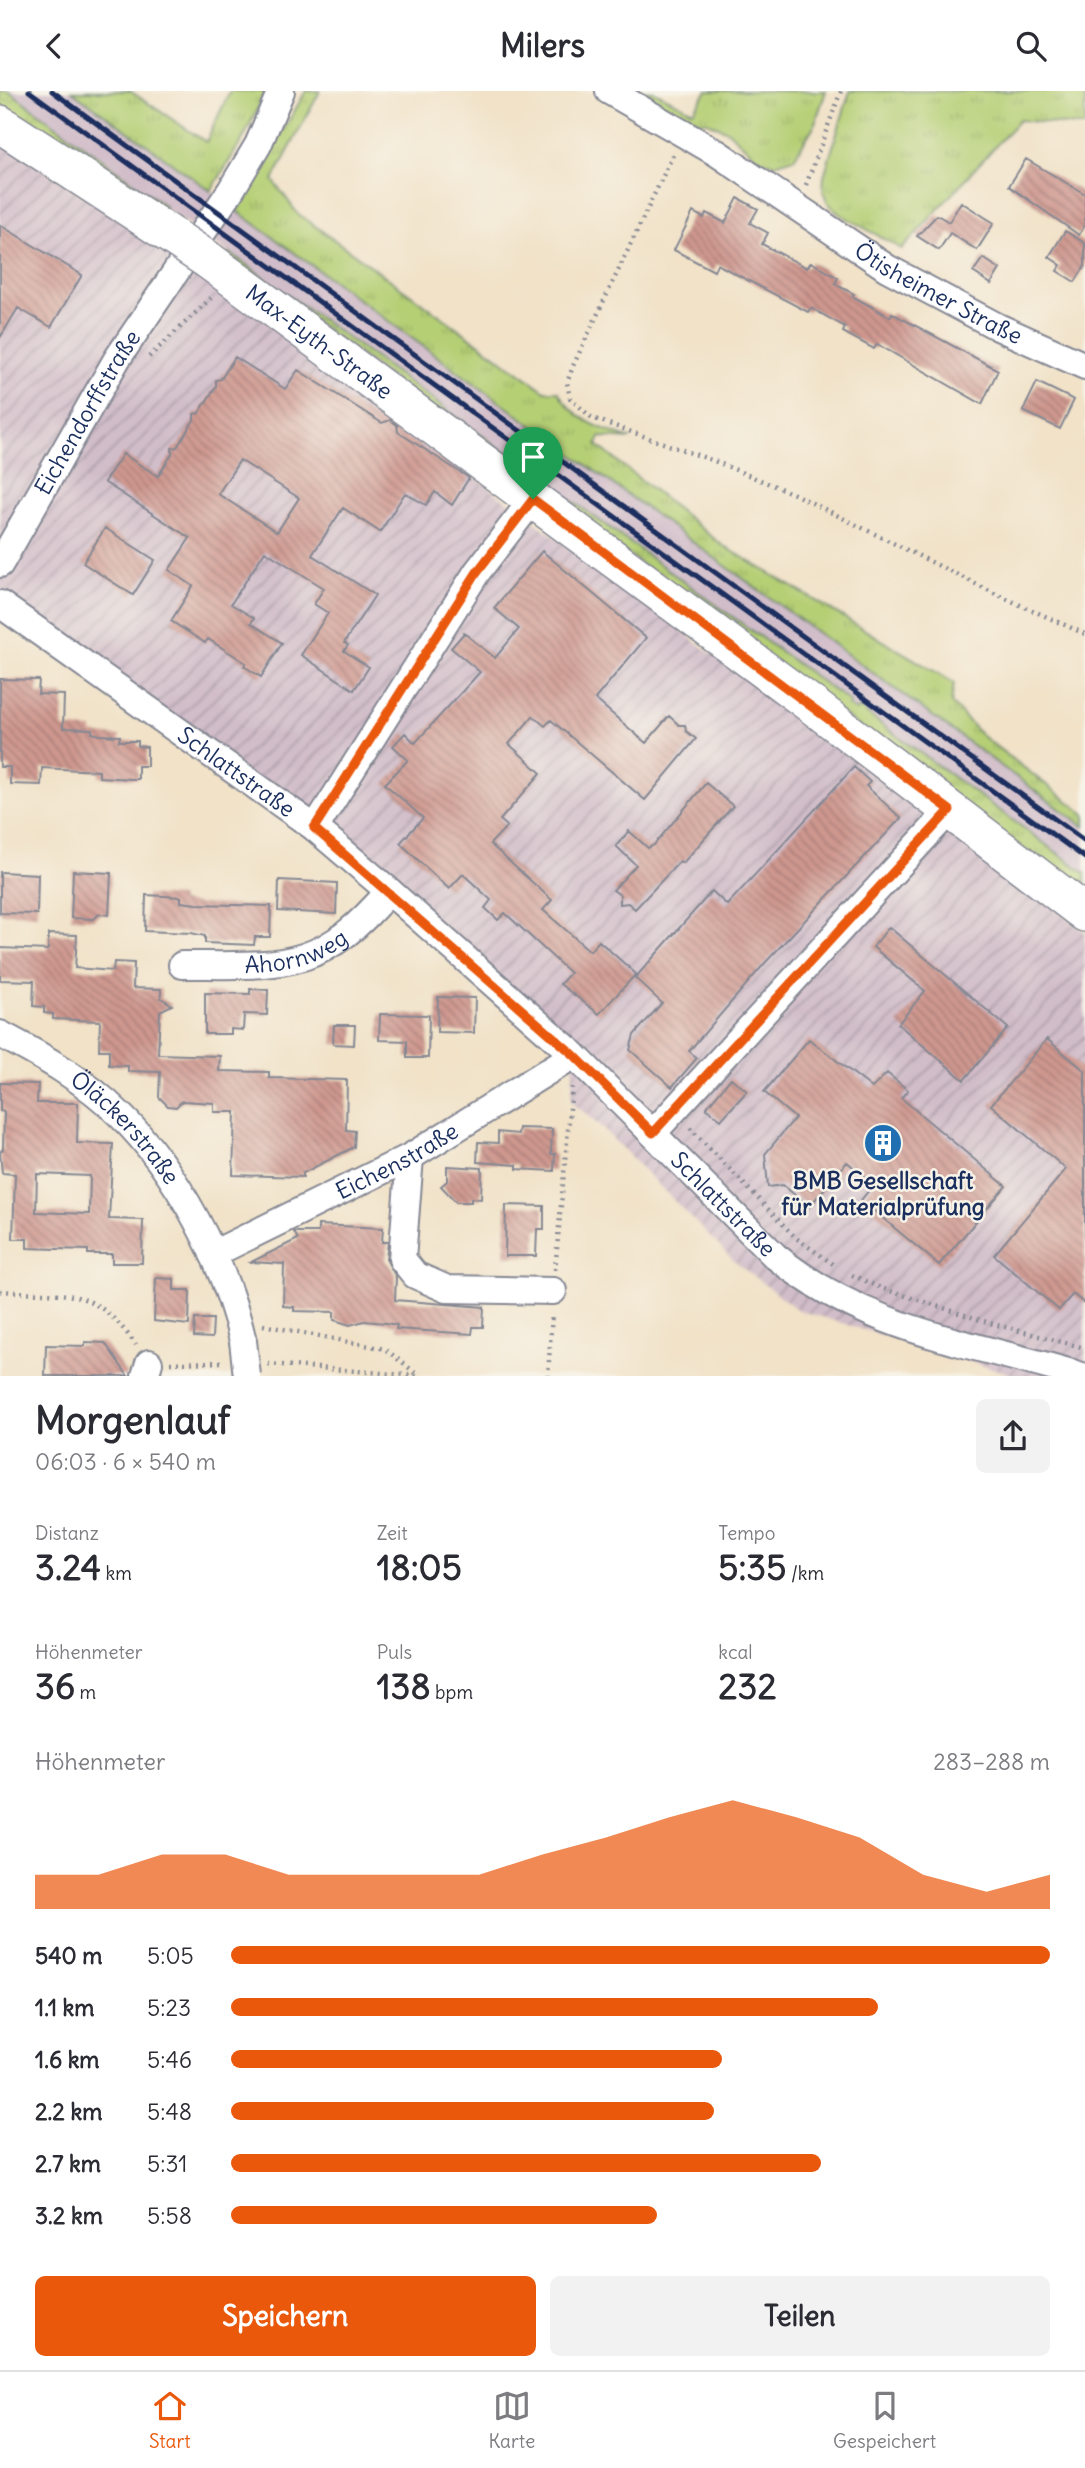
<!DOCTYPE html>
<html lang="de">
<meta charset="utf-8">
<style>
:root{--surface:#fff;--page:#f2f2f3;--text:#2b2b33;--muted:#7c7c81;--line:#e1e1e2;--accent:#ea580c}
body{margin:0;font-family:Delius,sans-serif;background:var(--page);color:var(--text);height:100vh;display:flex;flex-direction:column;font-size:26px;white-space:nowrap}
*{box-sizing:border-box;margin:0}
p{font-size:23px;color:var(--muted)}
.icon{flex:none;width:38px;height:38px;fill:none;stroke:currentColor;stroke-width:2;stroke-linecap:round;stroke-linejoin:round}
.map{position:relative;height:1285px;overflow:hidden}
.panel{display:flex;flex-direction:column;background:var(--surface);flex:1}
.panel>*{flex:none}
.pin{position:absolute;display:grid;place-items:center;width:60px;height:60px;color:#fff;margin:-72px -30px;border-radius:50% 50% 50% 0;rotate:-45deg;box-shadow:0 0 7px #0007}
.pin .icon{rotate:45deg}
.round{display:grid;place-items:center;flex:none;width:74px;height:74px;border-radius:10px;background:var(--page)}
.summary{display:flex;align-items:center;justify-content:space-between;height:119px;padding:0 35px}
h1{font-size:38px;font-weight:800;line-height:52px}
.stats{display:grid;grid-template-columns:repeat(3,1fr);gap:10px;height:119px;padding:7px 35px}
.stats div{display:grid;align-content:center}
.stats b{font-size:35px;font-weight:800}
.stats small{font-size:19px;font-weight:400}
.stats p{font-size:19px}
.chart{height:196px;padding:14px 35px}
.chart p{display:flex;justify-content:space-between}
.chart svg{width:100%;height:126px;margin-top:7px;fill:var(--accent);opacity:.7}
.button{display:flex;gap:14px;margin-top:auto;padding:14px 35px}
.button a{flex:1;height:80px;border-radius:10px;background:var(--accent);color:#fff;font-size:28px;font-weight:800;line-height:80px;text-align:center}
.button a+a{background:var(--page);color:var(--text)}
ul{padding:0 35px;list-style:none;font-size:23px}
li{display:grid;grid-template-columns:112px 84px 1fr;align-items:center;height:52px}
li i{height:18px;border-radius:9px;background:var(--accent)}
header{display:flex;justify-content:space-between;align-items:center;height:91px;padding:0 35px;background:var(--surface);font-size:32px;font-weight:800}
.menu{display:flex;justify-content:space-around;align-items:center;height:98px;border-top:2px solid var(--line);background:var(--surface);font-size:19px;color:var(--muted)}
.menu a{display:grid;justify-items:center;gap:4px}
.menu .selected{color:var(--accent)}
.map>svg:first-child{display:block}
.industrial{fill:url(#industrial-furrows)}
.railway{fill:#d1bdc9}
.grass{fill:url(#grass-tufts);stroke:#687f6a;stroke-width:2}
.building{fill:url(#building-back-hatch);fill-rule:evenodd}
.lines{fill:none;stroke-linecap:round;stroke-linejoin:round}
.street-casing{stroke:#868893;stroke-width:30}
.secondary-casing{stroke:#868893;stroke-width:40}
.path{stroke:#868893;stroke-width:4.5;stroke-dasharray:2 5;stroke-linecap:butt}
.street{stroke:#fff;stroke-width:26}
.secondary{stroke:#fff;stroke-width:37}
.rail{stroke:#1b2f5e;stroke-width:5}
.street-bridge-casing{stroke:#868893;stroke-width:30;stroke-linecap:butt}
.secondary-bridge-casing{stroke:#868893;stroke-width:40;stroke-linecap:butt}
.street-bridge{stroke:#fff;stroke-width:26}
.secondary-bridge{stroke:#fff;stroke-width:37}
.route-casing{stroke:#fff;stroke-width:14}
.route{stroke:#ea580c;stroke-width:9}
.labels{text-anchor:middle;stroke-width:5;stroke-linejoin:round;paint-order:stroke}
.street-label{font-size:23px;fill:#1b2f5e;stroke:#f7f3e8}
.poi-label{font-size:23px;font-weight:bold;fill:#1b2f5e;stroke:#f7f3e8}
</style>
<header><svg class="icon" aria-label="back" viewBox="0 0 24 24"><path d="M15 5l-7 7 7 7"/></svg>Milers<svg class="icon" aria-label="search" viewBox="0 0 24 24"><circle cx="10" cy="10" r="6"/><path d="M15 15l6 6"/></svg></header>
<div class="map">
<svg width="1085" height="1285" viewBox="0 0 1085 1285">
<defs>
<pattern id="industrial-furrows" width="10" height="10" patternUnits="userSpaceOnUse" patternTransform="scale(1.75)"><rect width="10" height="10" fill="#d1bdc9"/><path d="M-1 1l2-2M0 10L10 0M9 11l2-2" fill="none" stroke="#a99aa6"/></pattern>
<pattern id="grass-tufts" width="24" height="20" patternUnits="userSpaceOnUse" patternTransform="scale(1.75)"><rect width="24" height="20" fill="#b5cf75"/><path d="M3 7l-1-3M5 7V3M7 7l1-3M15 17l-1-3M17 17v-4M19 17l1-3" fill="none" stroke="#9bb268"/></pattern>
<pattern id="building-back-hatch" width="6" height="6" patternUnits="userSpaceOnUse" patternTransform="scale(1.75)"><rect width="6" height="6" fill="#cf988f"/><path d="M-1 5l2 2M0 0l6 6M5-1l2 2" fill="none" stroke="#a77c78"/></pattern>
</defs>
<rect width="100%" height="100%" fill="#f7f3e8"/>
<filter id="ink" filterUnits="userSpaceOnUse"><feTurbulence type="fractalNoise" baseFrequency=".0143" numOctaves="2"/><feDisplacementMap in="SourceGraphic" scale="14" xChannelSelector="R" yChannelSelector="G"/><feConvolveMatrix kernelMatrix="1 2 1 2 8 2 1 2 1" color-interpolation-filters="sRGB"/></filter>
<filter id="wash" filterUnits="userSpaceOnUse"><feTurbulence type="fractalNoise" baseFrequency=".00686" numOctaves="4" result="noise"/><feDisplacementMap in="SourceGraphic" scale="28" xChannelSelector="R" yChannelSelector="G"/><feGaussianBlur stdDeviation="1.57" result="paint"/><feColorMatrix in="noise" values="0 0 0 0 0 0 0 0 0 0 0 0 0 0 0 0 0 1.4 0 .05"/><feComposite in="paint" operator="in"/></filter>
<g filter="url(#wash)">
<rect width="100%" height="100%" fill="#f1e2c8"/>
<path class="industrial" d="M0 50 224 199 1085 841V1285H1018L798 1219 734 1170 604 1039 571 1010 574 964 389 800 0 513Z"/>
<path class="railway" d="M9 0H72L188 83 1085 736V782L859 618 856 621 848 615 850 611 164 116Z"/>
<path class="grass" d="M0 0H9L165 115 161 123 110 89 113 83 66 52H49L0 18Z
M72 0H130L206 51 230 0H266L244 46 211 100Z
M306 0H320L273 89 297 122 545 300H558C573 329 602 338 631 348L600 346 597 354 722 454 954 592 951 612 982 645 1085 723V736L237 120Z
M639 0H653L693 20 707 0H826L814 35 794 67 775 73 758 68 728 40 707 31H692Z
M850 0H1085V36L1019 29 902 158 838 122 828 112 823 100 824 85Z
M230 162 850 611 848 615 856 620 859 617 1085 782V804L228 165Z"/>
<g id="blocks">
<path class="building" d="M1026 68 1085 103V134L1079 144 1009 95Z
M738 107 758 118 750 132 768 142 762 153 807 177 811 171 838 187 835 193 854 203 852 205 890 226 892 222 998 279 982 313 877 253 874 258 843 241 845 236 811 217 808 221 717 173 714 180 674 159 693 121 704 127 706 122 725 132Z
M961 111 994 132 977 159 950 142 939 159 917 145 937 124 949 131Z
M0 134 82 184 51 236 18 217 0 247Z
M1065 140 1085 152V175L1075 191 1057 180 1061 174 1049 166Z
M983 167 1000 178 991 193 973 181Z
M235 266 285 298 298 279 382 332 390 329 397 334 398 341 469 387 452 414 435 401 426 414 405 402 380 441 343 417 312 464 375 504 344 552 348 554 344 560 369 576 354 599 301 564 328 522 314 513 324 497 265 460 231 513 254 527 251 532 282 552 261 586 244 575 246 572 208 548 205 552 171 530 193 495 169 479 190 447 104 391 123 363 158 385 172 363V357L177 356 194 329V323L199 322 216 295V289L221 288ZM240 369 299 407 277 441 218 403Z
M1037 291 1074 309 1060 338 1023 320Z
M105 437 155 469 133 504 83 472Z
M542 460 646 547 595 608 646 652 669 625 679 634H685L686 640 696 648 645 709 551 629 545 635 533 625 509 653 541 682 500 729 507 735 490 753 552 809 543 819 590 860 599 850 636 883 599 923 560 893 570 882 505 822 498 829 485 817 491 809 463 783 449 798 400 752 423 727 385 693 408 669 393 655 405 642 415 652 480 581 451 557 464 542 495 567 519 538 494 517Z
M0 588 39 589 38 603 64 604 63 637 92 638V642L100 644 120 645 119 650H138V655L147 656V675H138V688H132L99 686V680L42 677 41 694 10 693V676H0Z
M854 676 870 691 866 695 901 727 765 872 689 960 697 967 672 996 630 959 634 944 662 912 635 887 712 800 727 814Z
M706 692 733 715 683 772 680 770 635 818 628 812 620 813V804L613 799 636 774 616 755 629 740 648 757 654 754Z
M73 780 111 782 109 824 99 823 94 828 71 827Z
M0 781 38 783 37 823 0 822Z
M279 789 337 792 336 823 278 820Z
M146 804 181 806V811L197 813 271 815 270 846H255L254 854 205 852V845L191 842 145 840Z
M889 836 1008 937 964 989 898 933 925 900 873 856Z
M48 843 77 844 75 877 113 880 114 871 134 872 133 897 161 898V907L172 914 160 920 158 963 220 965 219 980 269 981V987L347 989 346 1039 355 1040 354 1056 303 1082V1086L233 1084 235 1021H214V1012L182 1010 176 1016 168 1015 159 1006 160 981 128 980V975L109 974V959H99L100 930 53 928V923L44 922V916L33 915 34 890 0 889V857L48 859Z
M250 898 268 899 267 924 244 923 243 939 231 938V943H205V902L250 903Z
M438 906 475 907 474 942 437 941Z
M380 923 429 924 428 967H407V950L379 949Z
M334 934H355L354 954 333 953Z
M809 948 872 997 887 982 908 999 901 1007 1006 1095 939 1174 861 1109 874 1093 847 1071 809 1116 783 1094 768 1096 765 1063 795 1027 764 1001Z
M1047 948 1085 980V1213L1073 1203 1059 1219 994 1164 1066 1078 991 1014Z
M731 987 747 1000 721 1029 706 1017Z
M0 992 38 993 37 1012H78L77 1052 113 1053 109 1128 143 1129 142 1172H112V1163H88V1159L27 1157V1148H13L15 1083 2 1082 0 1061 3 1058 4 1021 0 1020ZM37 1083 90 1085 89 1123 36 1121Z
M519 1037 552 1038 551 1063H555L554 1080 517 1078V1074L477 1071 478 1051 498 1052V1041L518 1043Z
M447 1075 482 1077 481 1108 471 1107V1111H456L441 1095 447 1090Z
M506 1114 544 1115V1138H537L536 1165H505Z
M318 1134 383 1137 382 1151H388L386 1168 396 1186 395 1209 484 1216 483 1236H473L472 1243 396 1238 397 1234 386 1232 364 1230 350 1234 334 1229V1221L294 1220V1216L283 1215 284 1173 251 1171 298 1148 294 1141H318Z
M156 1187 174 1188V1199H190L189 1234 154 1230Z
M195 1228H213L212 1247 194 1246Z
M85 1251 105 1252 128 1285H45L46 1254 85 1255Z"/>
</g>
</g>
<g filter="url(#ink)">
<use href="#blocks" fill-opacity="0" stroke="#868893" stroke-width="2"/>
<g class="lines">
<defs>
<g id="street">
<path id="s1" d="M609 0 717 62 887 177 998 236 1085 275"/>
<path id="s2" d="M0 473 117 268 231 99 258 54 281 0"/>
<path id="s3" d="M0 513 315 737 389 800 574 964 775 1165C869 1241 971 1251 1082 1285"/>
<path d="M315 737 477 481 533 408"/>
<path id="s4" d="M182 874C282 874 320 882 389 800"/>
<path id="s5" d="M0 943C42 965 85 989 119 1023 177 1079 225 1172 243 1250"/>
<path d="M653 1042 950 719"/>
<path d="M410 1066 402 1168 415 1184 447 1198 553 1200"/>
<path id="s6" d="M213 1163 410 1066 574 964"/>
<path d="M145 1285 149 1272"/>
</g>
<g id="secondary">
<path d="M0 33 166 141"/>
<path id="s7" d="M208 169 816 617 1085 822"/>
</g>
</defs>
<use href="#street" class="street-casing"/>
<use href="#secondary" class="secondary-casing"/>
<path class="path" d="M673 64 573 275 567 292 570 307 592 327 714 370 794 403 996 503 1085 543
M806 94 841 0
M149 266 211 207
M690 1037 796 1147 833 1173
M555 1179 572 996
M852 1184 881 1197 993 1233 1085 1257
M0 1200C68 1205 92 1193 136 1254
M263 1234 385 1258 418 1284
M170 1272 225 1271
M268 1273 419 1285
M548 1285 552 1223"/>
<use href="#street" class="street"/>
<use href="#secondary" class="secondary"/>
<path class="rail" d="M29 0 1085 767
M52 0 1085 750"/>
<defs>
<path id="street-bridge" d="M243 1250 247 1285"/>
<path id="secondary-bridge" d="M166 141 208 169"/>
</defs>
<use href="#street-bridge" class="street-bridge-casing"/>
<use href="#secondary-bridge" class="secondary-bridge-casing"/>
<use href="#street-bridge" class="street-bridge"/>
<use href="#secondary-bridge" class="secondary-bridge"/>
</g>
</g>
<g class="lines" filter="url(#ink)">
<defs>
<path id="route" d="M533 408 950 719 653 1042 574 964 314 737 477 481Z"/>
</defs>
<use href="#route" class="route-casing"/>
<use href="#route" class="route"/>
</g>
<defs>
<symbol id="building-disc" viewBox="-11 -11 22 22"><circle r="9.5" fill="#1f6fb2" stroke="#f7f3e8"/><path d="M-4-6H4V6H1V3H-1V6H-4ZM-2.5-4.3h1.7v1.8h-1.7ZM.8-4.3h1.7v1.8H.8ZM-2.5-1h1.7V.8h-1.7ZM.8-1h1.7V.8H.8Z" fill="#fff"/></symbol>
</defs>
<g fill-rule="evenodd">
<use href="#building-disc" x="861" y="1030" width="44" height="44"/>
</g>
<g class="labels">
<g class="street-label">
<text dy="8" stroke="none"><textPath href="#s1" startOffset="387">Ötisheimer Straße</textPath></text>
<text dy="8" stroke="none"><textPath href="#s7" startOffset="138">Max-Eyth-Straße</textPath></text>
<text dy="8" stroke="none"><textPath href="#s2" startOffset="175">Eichendorffstraße</textPath></text>
<text dy="8" stroke="none"><textPath href="#s3" startOffset="290">Schlattstraße</textPath></text>
<text dy="8" stroke="none"><textPath href="#s4" startOffset="116">Ahornweg</textPath></text>
<text dy="8" stroke="none"><textPath href="#s5" startOffset="158">Öläckerstraße</textPath></text>
<text dy="8" stroke="none"><textPath href="#s6" startOffset="206">Eichenstraße</textPath></text>
<text dy="8" stroke="none"><textPath href="#s3" startOffset="942">Schlattstraße</textPath></text>
</g>
<g class="poi-label">
<text x="883" y="1098">BMB Gesellschaft<tspan x="883" dy="26">für Materialprüfung</tspan></text>
</g>
</g>
</svg>
<div class="pin" style="left:533px;top:408px;background:#1e9e55"><svg class="icon" aria-label="arrive" viewBox="0 0 24 24"><path d="M6 21V4h12l-3 4 3 4H6"/></svg></div>
</div>
<section class="panel">
<div class="summary"><div><h1>Morgenlauf</h1><p>06:03 · 6 × 540 m</p></div><a class="round"><svg class="icon" aria-label="share" viewBox="0 0 24 24"><path d="M12 15V3M7 8l5-5 5 5M5 13v7h14v-7"/></svg></a></div>
<div class="stats">
<div><p>Distanz</p><b>3.24<small> km</small></b></div>
<div><p>Zeit</p><b>18:05</b></div>
<div><p>Tempo</p><b>5:35<small> /km</small></b></div>
</div>
<div class="stats">
<div><p>Höhenmeter</p><b>36<small> m</small></b></div>
<div><p>Puls</p><b>138<small> bpm</small></b></div>
<div><p>kcal</p><b>232</b></div>
</div>
<div class="chart"><p><span>Höhenmeter</span>283–288 m</p>
<svg viewBox="0 0 160 44" preserveAspectRatio="none"><path d="M0 44V32L10 32L20 25L30 25L40 32L50 32L60 32L70 32L80 25L90 19L100 12L110 6L120 12L130 19L140 32L150 38L160 32V44z"/></svg>
</div>
<ul>
<li><b>540 m</b>5:05<i style="width:100%"></i></li>
<li><b>1.1 km</b>5:23<i style="width:79%"></i></li>
<li><b>1.6 km</b>5:46<i style="width:60%"></i></li>
<li><b>2.2 km</b>5:48<i style="width:59%"></i></li>
<li><b>2.7 km</b>5:31<i style="width:72%"></i></li>
<li><b>3.2 km</b>5:58<i style="width:52%"></i></li>
</ul>
<div class="button"><a>Speichern</a><a>Teilen</a></div>
</section>
<nav class="menu">
<a class="selected"><svg class="icon" aria-label="home" viewBox="0 0 24 24"><path d="M3 11l9-7 9 7M6 9v11h12V9"/></svg>Start</a>
<a><svg class="icon" aria-label="map" viewBox="0 0 24 24"><path d="M3 6l6-2 6 2 6-2v14l-6 2-6-2-6 2zM9 4v14M15 6v14"/></svg>Karte</a>
<a><svg class="icon" aria-label="saved" viewBox="0 0 24 24"><path d="M7 4h10v16l-5-4-5 4z"/></svg>Gespeichert</a>
</nav>
